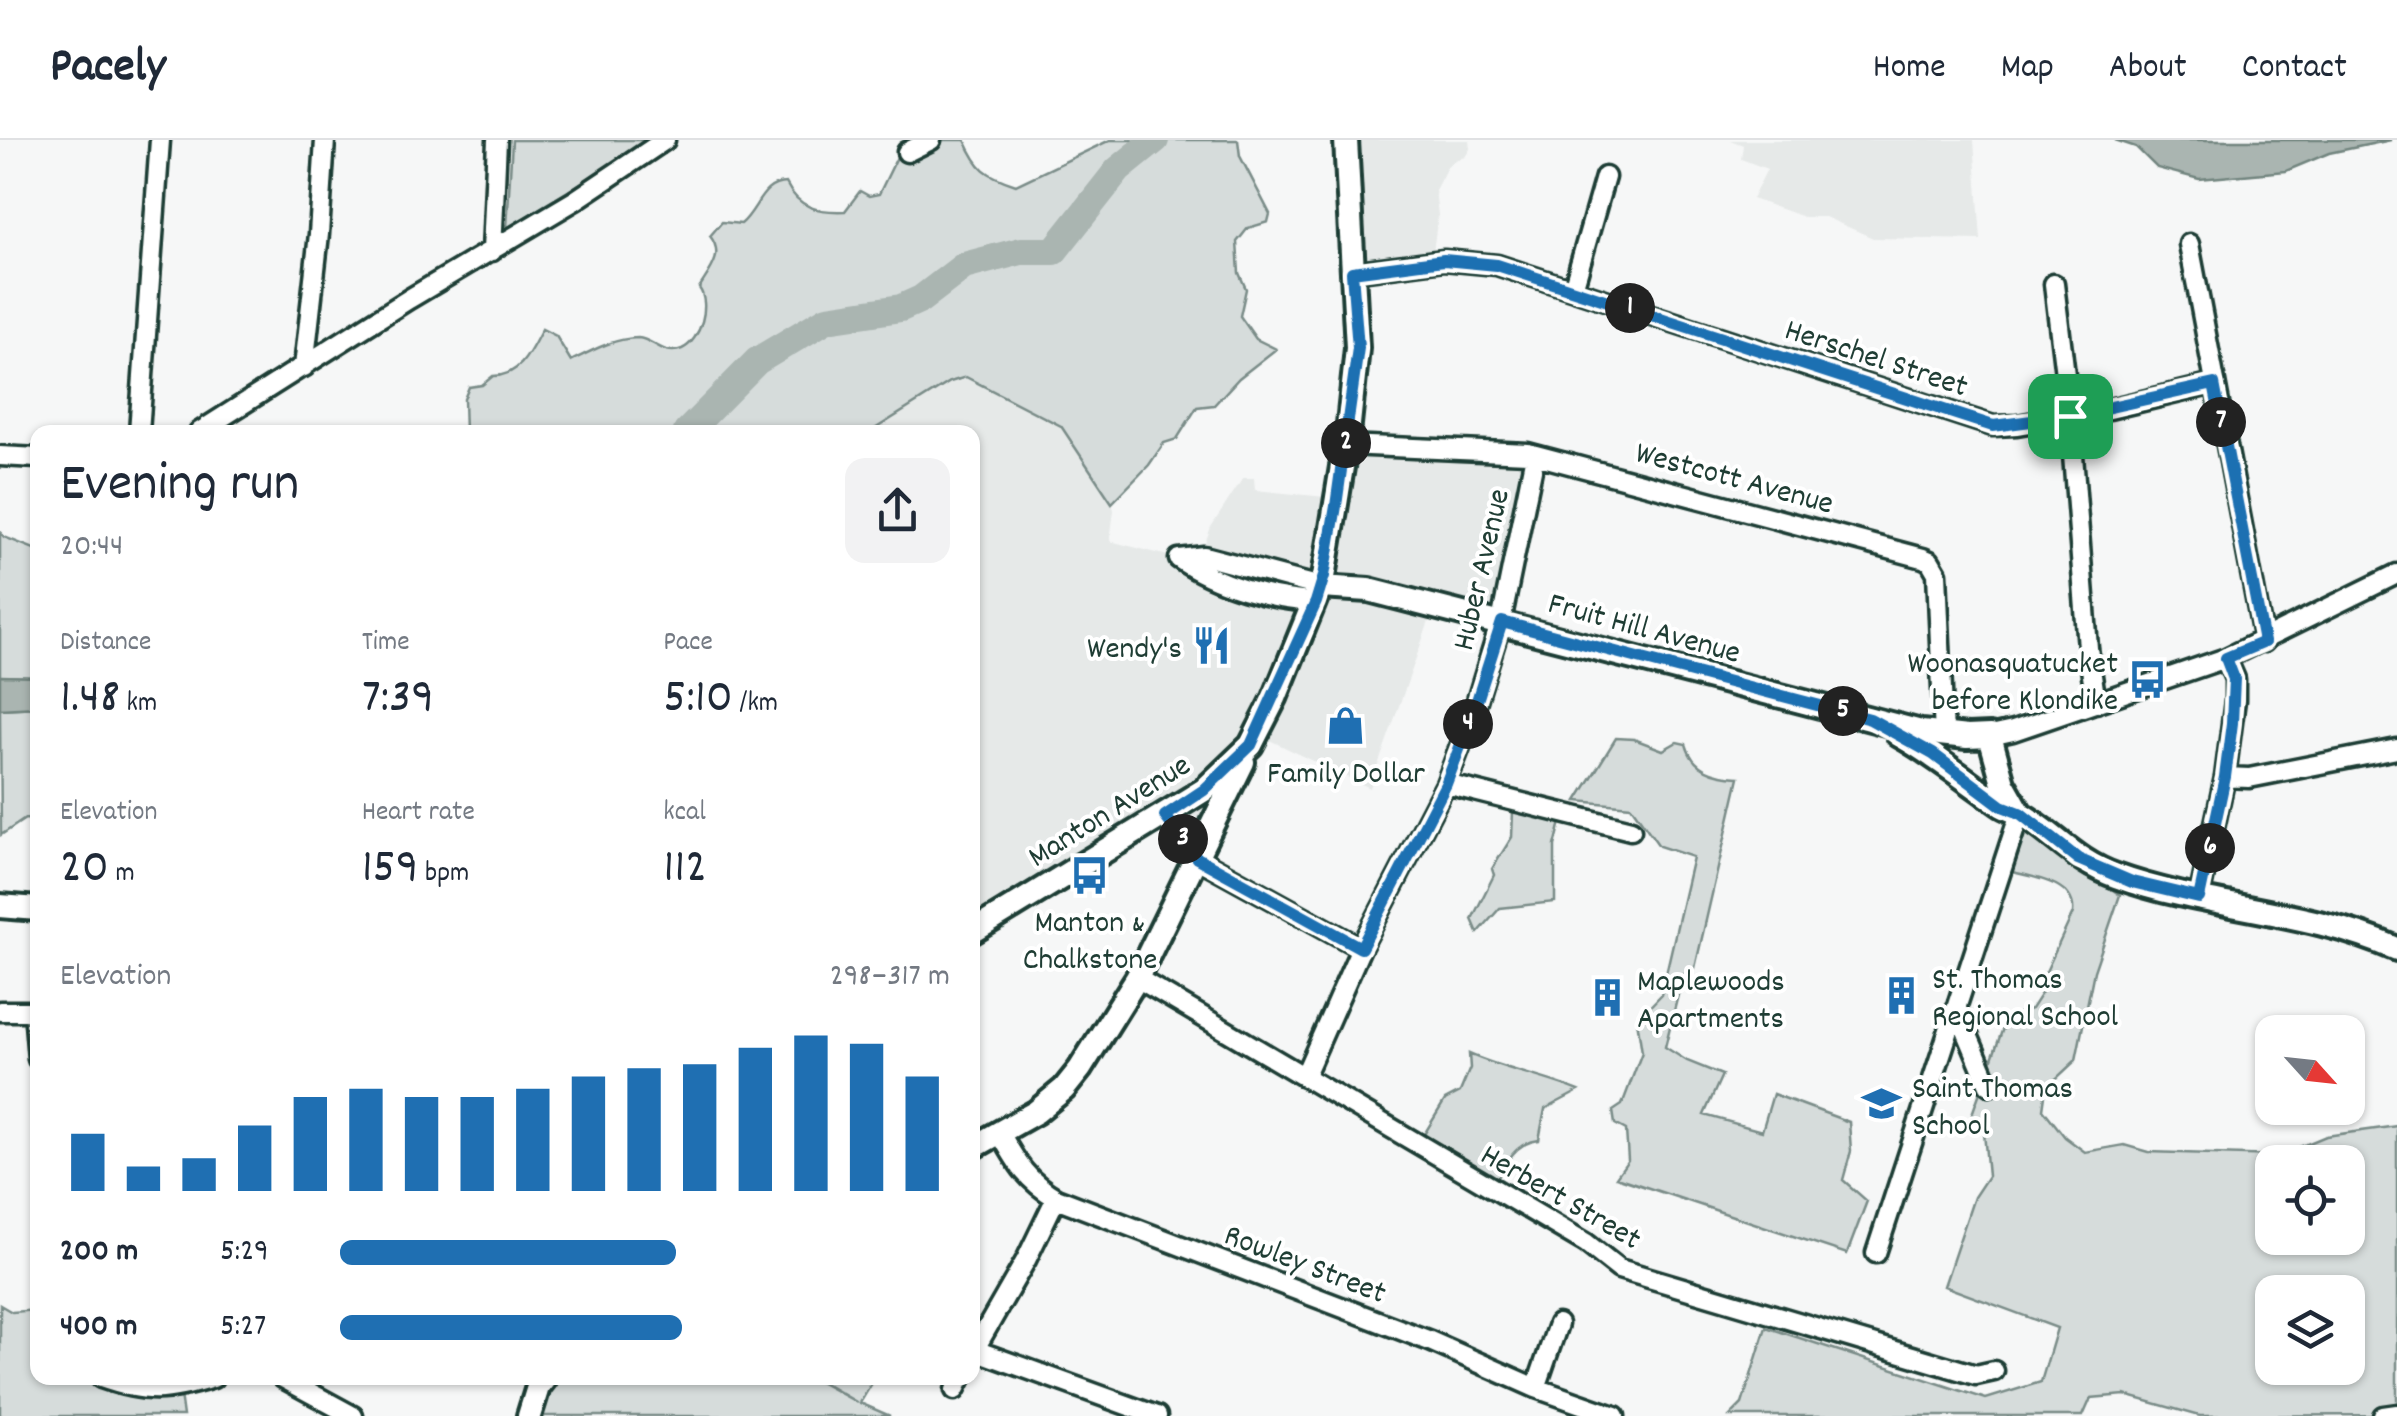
<!DOCTYPE html>
<meta charset="utf-8">
<style>
:root{--surface:#fff;--page:#f2f2f3;--text:#1f2937;--muted:#747a83;--line:#e0e1e3;--accent:#1f6fb2}
body{margin:0;font-family:Dekko,sans-serif;background:var(--page);color:var(--text);height:100vh;display:flex;flex-direction:column;font-size:38px;white-space:nowrap}
*{box-sizing:border-box;margin:0}
p{font-size:32px;color:var(--muted)}
.icon{flex:none;width:55px;height:55px;fill:none;stroke:currentColor;stroke-width:2;stroke-linecap:round;stroke-linejoin:round}
.map{position:relative;flex:1;overflow:hidden}
.details{position:absolute;left:30px;top:285px;width:950px;height:960px;display:flex;flex-direction:column;background:var(--surface);border-radius:20px;box-shadow:0 2px 8px #0004}
.details>*{flex:none}
.needle{width:65px;rotate:117deg}
.tools{position:absolute;left:2255px;top:875px;display:grid;gap:20px}
.tools a{display:grid;place-items:center;width:110px;height:110px;border-radius:20px;background:var(--surface);box-shadow:0 2px 8px #0004;font-size:50px}
.pin{position:absolute;display:grid;place-items:center;width:85px;height:85px;color:#fff;margin:-42px;border-radius:20px;box-shadow:0 5px 15px #0006}
.km{position:absolute;width:50px;height:50px;margin:-25px;border-radius:50%;background:#222;color:#fff;font-size:28px;line-height:50px;text-align:center}
.round{display:grid;place-items:center;flex:none;width:105px;height:105px;border-radius:20px;background:var(--page)}
.overview{display:flex;align-items:center;justify-content:space-between;height:170px;padding:0 30px}
h1{font-size:55px;font-weight:600;line-height:75px}
.stats{display:grid;grid-template-columns:repeat(3,1fr);gap:15px;height:170px;padding:10px 30px}
.stats div{display:grid;align-content:center}
.stats b{font-size:50px;font-weight:600}
.stats small{font-size:28px;font-weight:400}
.stats p{font-size:28px}
.chart{height:280px;padding:20px 30px}
.chart p{display:flex;justify-content:space-between}
.chart svg{width:100%;height:180px;margin-top:10px;stroke:var(--accent);stroke-width:6}
ul{padding:0 30px;list-style:none;font-size:32px}
li{display:grid;grid-template-columns:160px 120px 1fr;align-items:center;height:75px}
li i{height:25px;border-radius:12px;background:var(--accent)}
header{display:flex;align-items:center;gap:60px;box-sizing:border-box;height:140px;padding:0 50px;background:var(--surface);border-bottom:2px solid var(--line)}
header strong{font-size:48px}
nav{display:flex;gap:55px;margin-inline-start:auto;font-size:35px}
.map>svg:first-child{display:block}
.built{fill:#e6e9e8}
.green{fill:#d6dcdb;stroke:#7a8c88;stroke-width:2.5;fill-rule:evenodd}
.water{fill:#aab5b1;stroke:#72857f;stroke-width:2.5}
.lines{fill:none;stroke-linecap:round;stroke-linejoin:round}
.river{stroke:#aab5b1;stroke-width:28}
.minor-casing{stroke:#1f3d34;stroke-width:25}
.major-casing{stroke:#1f3d34;stroke-width:30}
.minor{stroke:#fff;stroke-width:18}
.major{stroke:#fff;stroke-width:22}
.route-casing{stroke:#fff;stroke-width:20}
.route{stroke:#1f6fb2;stroke-width:12}
.labels{text-anchor:middle;stroke-width:8;stroke-linejoin:round;paint-order:stroke}
.street-label{font-size:32px;fill:#1f3d34;stroke:#fff}
.poi-label{font-size:32px;fill:#1f3d34;stroke:#fff;text-anchor:start}
</style>
<header>
<strong>Pacely</strong>
<nav><a>Home</a><a>Map</a><a>About</a><a>Contact</a></nav>
</header>
<div class="map">
<svg width="2397" height="1276" viewBox="0 0 2397 1276">
<rect width="100%" height="100%" fill="#f6f7f7"/>
<filter id="ink" filterUnits="userSpaceOnUse"><feTurbulence type="fractalNoise" baseFrequency=".01" numOctaves="2"/><feDisplacementMap in="SourceGraphic" scale="20" xChannelSelector="R" yChannelSelector="G"/><feConvolveMatrix kernelMatrix="1 2 1 2 8 2 1 2 1" color-interpolation-filters="sRGB"/></filter>
<g filter="url(#ink)">
<path class="built" d="M1342 0H1469L1470 9 1465 17 1455 20 1447 27 1435 50 1438 75 1432 119 1355 132Z
M1730 0H1974L1981 100 1873 98 1825 77H1804L1752 59 1767 29 1741 19 1743 5Z
M966 237 1061 286 1112 363 1114 370 1110 401 1188 421 1198 422 1211 387 1243 338H1254L1255 350 1336 358 1345 314H1527L1502 483 1433 470 1370 648 1259 595 1197 715 1158 681 973 788 972 292H870L950 242Z"/>
<path class="green" d="M512 0H652L507 88Z
M931 0H965C978 29 985 35 1016 45L1110 0H1238L1240 16 1270 74 1268 82 1248 88 1237 102 1239 133 1246 149 1240 176 1256 199 1276 209 1239 238 1214 265 1197 267 1177 299 1164 303 1149 325 1112 363 1061 286 966 237 950 242 870 292H465L464 259 469 247 482 245 493 236C521 236 531 210 542 189L556 196 571 221C591 211 614 198 638 198 653 199 664 217 682 209 701 200 711 164 699 148 710 130 725 115 710 96L722 82 741 84C758 70 761 43 786 43 799 69 818 72 845 71L860 51 869 56 879 54 897 17Z
M0 392 4 397 37 410V537L0 536Z
M38 567 37 680 25 679 1 695 0 569Z
M1616 598 1634 599 1663 610 1677 602 1686 604C1693 630 1715 636 1739 637L1695 828 1683 835 1665 907 1687 921 1722 935 1704 975 1762 991 1773 954 1849 982 1851 1011 1843 1040 1867 1061 1847 1114 1616 1037 1628 1020 1626 990 1615 984 1613 971 1622 965 1642 912 1637 880 1661 855 1693 717 1659 706 1631 666 1577 661Z
M1513 671 1561 682 1555 706V762L1500 768 1478 793 1472 779 1494 735 1492 729 1512 697Z
M2017 681 2120 755 2094 831 2076 920 2046 948 2043 969 2065 997 2085 1012 2124 1005 2148 1012 2278 1016 2326 996 2397 986V1275L2200 1276 2125 1255 2091 1258 2083 1276H1730L1742 1264 1766 1187 1986 1259 2041 1242 2057 1188 1944 1146 1974 1057 1988 1036 1983 982 1972 974 2007 877 2031 869 2044 849V836L2073 773C2077 739 2023 736 2000 729ZM2272 1022H2348V1098H2272ZM2272 1152H2348V1228H2272Z
M1469 914C1505 930 1543 936 1579 951L1545 969 1539 1000C1512 1003 1504 1027 1492 1049L1417 1006 1445 960 1460 952 1470 928Z
M0 1165 12 1172 37 1170 38 1238H102L179 1247 183 1276H0Z
M546 1238H812L858 1263 815 1238H875L860 1263 890 1276H528Z"/>
<path class="water" d="M2115 0H2391L2329 13 2286 31 2199 39 2157 28 2136 7Z
M0 536 37 537V567L0 569Z"/>
<g class="lines">
<path class="river" d="M687 292 757 221 827 179 901 168 921 159 964 126 1021 111H1054L1118 30 1155 0"/>
<defs>
<path id="minor" d="M907 12 931 0
M2189 104 2264 502
M492 111 497 0
M1351 132 1444 120 1497 125 1993 286 2017 285 2109 269 2214 244
M2054 144 2070 276 2088 508 2096 563
M1573 149 1605 37
M304 227 319 94 325 0
M139 292 160 0
M199 292 409 159 574 61 665 0
M1346 305 1528 313 1923 418 1930 421 1937 433 1944 596
M0 316 38 318
M1179 419 1204 416 1321 447
M1179 419C1216 445 1271 460 1315 462
M1990 596 2013 591 2226 518 2397 434
M2225 637 2249 638 2397 609
M1446 644 1631 690
M1165 676 1197 718 1361 808
M2199 758 2225 637 2235 560V539L2226 518
M1137 838 1586 1103 1619 1129 1976 1235 1994 1231
M1957 869 1989 945
M0 871H34L38 919
M1304 937 1361 808 1446 644 1475 567 1501 482 1535 315
M1000 993C1017 1023 1025 1039 1056 1058L1430 1201 1536 1248 1615 1276
M1876 1113 2020 673
M975 1210 1157 1276
M972 1214 1026 1120 1056 1058
M101 1238C146 1254 168 1252 213 1238
M283 1238 353 1276
M1536 1248 1558 1184
M955 1250 961 1238
M2383 1276 2397 1274"/>
<path id="major" d="M1321 447 1369 450 1921 592 1967 597 1990 596 2003 643 2020 673
M1899 595C1935 615 1966 641 2000 664 2006 669 2014 670 2021 674 2055 694 2076 722 2116 736 2208 769 2307 769 2397 809
M0 766 38 769
M972 792 1204 650 1251 605 1275 558 1324 437 1349 284 1357 208 1346 0
M972 1008 1036 972 1064 949 1080 929 1137 838 1243 622
M529 1276 538 1247 545 1238"/>
</defs>
<use href="#minor" class="minor-casing"/>
<use href="#major" class="major-casing"/>
<use href="#minor" class="minor"/>
<use href="#major" class="major"/>
</g>
</g>
<g class="lines" filter="url(#ink)">
<defs>
<path id="route" d="M1444 120 1497 125 1993 286 2070 276 2214 244 2264 502 2226 518 2234 539 2232 583 2225 637 2199 758 2132 742 2078 719 2020 673 2002 666 1933 614 1870 579 1502 482 1475 567 1446 644 1361 808 1197 718 1165 676 1204 650 1251 605 1316 462 1324 436 1336 366 1358 208 1352 132Z"/>
</defs>
<use href="#route" class="route-casing"/>
<use href="#route" class="route"/>
</g>
<defs>
<symbol id="restaurant-bare" viewBox="-9 -9 18 18"><path d="M-5-6h1v4h1v-4h1v4h1v-4h1v5L-1.5 .5V6h-2V.5L-5-1ZM5-6V6H3V1.5H1.5Q1.5-4 5-6Z" fill="#1f6fb2" stroke="#fff" stroke-width="2.5" paint-order="stroke"/></symbol>
<symbol id="bus-bare" viewBox="-9 -9 18 18"><path d="M-5-6H5V4H4V6H2V4H-2V6H-4V4H-5ZM-3.5-4V0h7V-4ZM-3.5 1.2v1.5H-2V1.2ZM2 1.2v1.5H3.5V1.2Z" fill="#1f6fb2" stroke="#fff" stroke-width="2.5" paint-order="stroke"/></symbol>
<symbol id="shop-bare" viewBox="-9 -9 18 18"><path d="M-5-2.5h2.3a2.7 3.5 0 0 1 5.4 0H5L5.5 6h-11ZM-1.5-2.5h3a1.5 2.3 0 0 0-3 0Z" fill="#1f6fb2" stroke="#fff" stroke-width="2.5" paint-order="stroke"/></symbol>
<symbol id="building-bare" viewBox="-9 -9 18 18"><path d="M-4-6H4V6H1V3H-1V6H-4ZM-2.5-4.3h1.7v1.8h-1.7ZM.8-4.3h1.7v1.8H.8ZM-2.5-1h1.7V.8h-1.7ZM.8-1h1.7V.8H.8Z" fill="#1f6fb2" stroke="#fff" stroke-width="2.5" paint-order="stroke"/></symbol>
<symbol id="school-bare" viewBox="-9 -9 18 18"><path d="M0-5L7-2L0 1L-7-2ZM-4 1L0 2.5L4 1V4Q0 6-4 4Z" fill="#1f6fb2" stroke="#fff" stroke-width="2.5" paint-order="stroke"/></symbol>
</defs>
<g fill-rule="evenodd">
<use href="#restaurant-bare" x="1184" y="478" width="55" height="55"/>
<use href="#bus-bare" x="2120" y="512" width="55" height="55"/>
<use href="#shop-bare" x="1318" y="558" width="55" height="55"/>
<use href="#bus-bare" x="1062" y="708" width="55" height="55"/>
<use href="#building-bare" x="1874" y="828" width="55" height="55"/>
<use href="#building-bare" x="1580" y="830" width="55" height="55"/>
<use href="#school-bare" x="1854" y="936" width="55" height="55"/>
</g>
<g class="labels">
<g class="street-label">
<text transform="translate(1877 216) rotate(18)" y="11">Herschel Street</text>
<text transform="translate(1735 336) rotate(15)" y="11">Westcott Avenue</text>
<text transform="translate(1479 429) rotate(-77)" y="11">Huber Avenue</text>
<text transform="translate(1645 486) rotate(15)" y="11">Fruit Hill Avenue</text>
<text transform="translate(1108 669) rotate(-32)" y="11">Manton Avenue</text>
<text transform="translate(1562 1055) rotate(30)" y="11">Herbert Street</text>
<text transform="translate(1306 1122) rotate(21)" y="11">Rowley Street</text>
</g>
<g class="poi-label">
<text x="1182" y="517" text-anchor="end">Wendy's</text>
<text x="2118" y="532" text-anchor="end">Woonasquatucket<tspan x="2118" dy="37">before Klondike</tspan></text>
<text x="1346" y="642" text-anchor="middle">Family Dollar</text>
<text x="1090" y="791" text-anchor="middle">Manton &amp;<tspan x="1090" dy="37">Chalkstone</tspan></text>
<text x="1932" y="848">St. Thomas<tspan x="1932" dy="37">Regional School</tspan></text>
<text x="1637" y="850">Maplewoods<tspan x="1637" dy="37">Apartments</tspan></text>
<text x="1912" y="957">Saint Thomas<tspan x="1912" dy="37">School</tspan></text>
</g>
</g>
</svg>
<div class="tools">
<a><svg class="needle" viewBox="-14 -14 28 28"><path d="M0-13l5 13h-10z" fill="#e53935"/><path d="M0 13l5-13h-10z" fill="#747a83"/></svg></a>
<a><svg class="icon" aria-label="locate" viewBox="0 0 24 24"><circle cx="12" cy="12" r="6"/><path d="M12 2v4M12 18v4M2 12h4M18 12h4"/></svg></a>
<a><svg class="icon" aria-label="layers" viewBox="0 0 24 24"><path d="M12 4l9 5-9 5-9-5zM3 14l9 5 9-5"/></svg></a>
</div>
<div class="pin" style="left:2070px;top:276px;background:#1e9e55"><svg class="icon" aria-label="arrive" viewBox="0 0 24 24"><path d="M6 21V4h12l-3 4 3 4H6"/></svg></div>
<b class="km" style="left:1630px;top:168px">1</b>
<b class="km" style="left:1346px;top:303px">2</b>
<b class="km" style="left:1183px;top:699px">3</b>
<b class="km" style="left:1468px;top:584px">4</b>
<b class="km" style="left:1843px;top:571px">5</b>
<b class="km" style="left:2210px;top:708px">6</b>
<b class="km" style="left:2221px;top:282px">7</b>
<section class="details">
<div class="overview"><div><h1>Evening run</h1><p>20:44</p></div><a class="round"><svg class="icon" aria-label="share" viewBox="0 0 24 24"><path d="M12 15V3M7 8l5-5 5 5M5 13v7h14v-7"/></svg></a></div>
<div class="stats">
<div><p>Distance</p><b>1.48<small> km</small></b></div>
<div><p>Time</p><b>7:39</b></div>
<div><p>Pace</p><b>5:10<small> /km</small></b></div>
</div>
<div class="stats">
<div><p>Elevation</p><b>20<small> m</small></b></div>
<div><p>Heart rate</p><b>159<small> bpm</small></b></div>
<div><p>kcal</p><b>112</b></div>
</div>
<div class="chart"><p><span>Elevation</span>298–317 m</p>
<svg viewBox="0 0 160 44" preserveAspectRatio="none"><path d="M5 44V30M15 44V38M25 44V36M35 44V28M45 44V21M55 44V19M65 44V21M75 44V21M85 44V19M95 44V16M105 44V14M115 44V13M125 44V9M135 44V6M145 44V8M155 44V16"/></svg>
</div>
<ul>
<li><b>200 m</b>5:29<i style="width:55%"></i></li>
<li><b>400 m</b>5:27<i style="width:56%"></i></li>
</ul>
</section>
</div>
